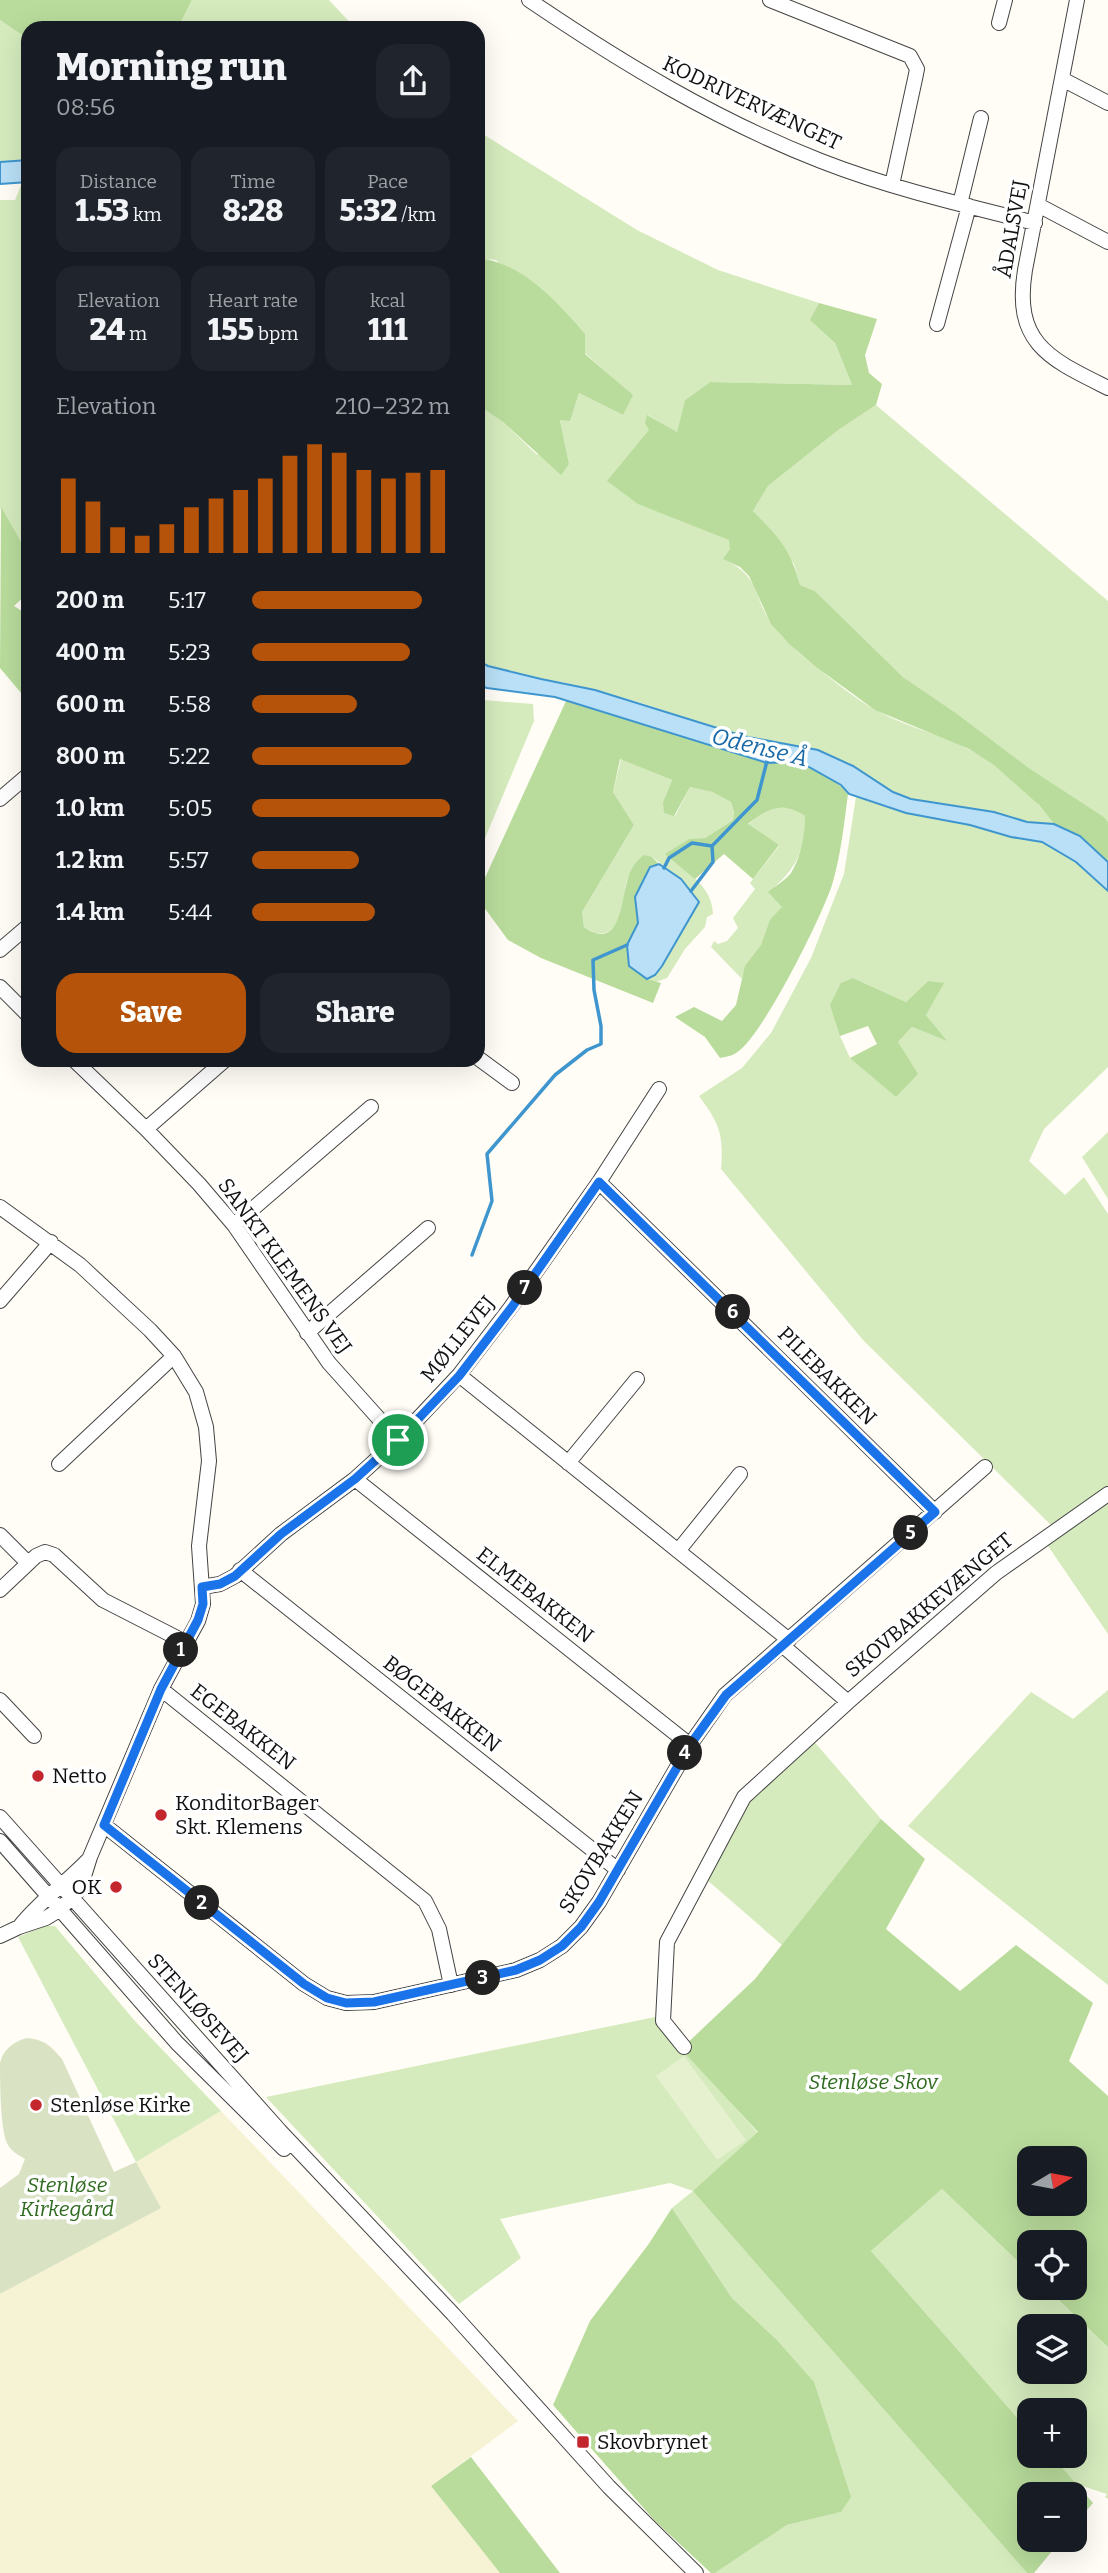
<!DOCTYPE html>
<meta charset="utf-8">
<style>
:root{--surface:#171b24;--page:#20242c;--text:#f1f3f6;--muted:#9ea1a6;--accent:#b45309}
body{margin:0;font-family:Bitter,serif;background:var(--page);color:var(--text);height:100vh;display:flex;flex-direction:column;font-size:26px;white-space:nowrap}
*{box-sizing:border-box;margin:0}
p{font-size:23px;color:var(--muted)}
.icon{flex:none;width:38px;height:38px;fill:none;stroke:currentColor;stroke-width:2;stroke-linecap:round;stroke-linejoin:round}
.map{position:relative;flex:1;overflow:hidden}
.sheet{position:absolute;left:21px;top:21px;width:464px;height:1046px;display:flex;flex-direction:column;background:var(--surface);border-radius:21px;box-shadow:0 7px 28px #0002}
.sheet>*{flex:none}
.needle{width:46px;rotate:80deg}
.fabs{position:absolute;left:1017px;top:2146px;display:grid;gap:14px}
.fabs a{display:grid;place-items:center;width:70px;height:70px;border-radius:14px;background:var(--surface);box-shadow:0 7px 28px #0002;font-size:35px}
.pin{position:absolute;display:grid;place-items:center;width:60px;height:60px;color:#fff;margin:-30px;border:4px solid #fff;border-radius:50%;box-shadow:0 2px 7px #0007}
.km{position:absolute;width:35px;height:35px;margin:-18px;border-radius:50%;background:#222;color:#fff;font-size:19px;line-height:35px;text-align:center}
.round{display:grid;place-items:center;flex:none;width:74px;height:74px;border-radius:21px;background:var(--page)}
.summary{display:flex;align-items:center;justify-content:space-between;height:119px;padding:0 35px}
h1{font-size:38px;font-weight:800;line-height:52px}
.stats{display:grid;grid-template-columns:repeat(3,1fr);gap:10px;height:119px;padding:7px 35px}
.stats div{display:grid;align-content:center;border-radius:18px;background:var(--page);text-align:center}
.stats b{font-size:30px;font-weight:800}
.stats small{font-size:19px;font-weight:400}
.stats p{font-size:19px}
.chart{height:196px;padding:14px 35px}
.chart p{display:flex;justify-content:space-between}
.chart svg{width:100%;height:126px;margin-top:7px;stroke:var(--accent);stroke-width:6}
.button{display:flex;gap:14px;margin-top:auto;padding:14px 35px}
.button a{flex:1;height:80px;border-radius:21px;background:var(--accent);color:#fff;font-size:28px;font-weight:800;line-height:80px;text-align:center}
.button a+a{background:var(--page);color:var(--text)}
ul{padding:0 35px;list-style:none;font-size:23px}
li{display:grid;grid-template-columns:112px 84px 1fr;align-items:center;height:52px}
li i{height:18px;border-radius:9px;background:var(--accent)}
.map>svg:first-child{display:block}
.farmland{fill:#f6f3d4}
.green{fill:#d5ebbd;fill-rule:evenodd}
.forest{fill:#b9dc9c;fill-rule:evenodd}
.cemetery{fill:#d9e3c4}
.pitch{fill:#e6f2cf}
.water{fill:#b9e0f7;stroke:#3f96cf;stroke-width:2}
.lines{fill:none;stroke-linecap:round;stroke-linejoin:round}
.stream{stroke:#3f96cf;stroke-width:3.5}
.minor-casing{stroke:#444;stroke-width:16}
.minor{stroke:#fff;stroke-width:14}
.route-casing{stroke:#fff;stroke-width:14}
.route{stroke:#1a73e8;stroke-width:9}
.poi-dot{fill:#c4262e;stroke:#fff;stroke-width:2.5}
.labels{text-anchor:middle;stroke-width:7;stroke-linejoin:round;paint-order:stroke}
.street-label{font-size:21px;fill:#111;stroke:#fff}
.poi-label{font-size:21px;fill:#111;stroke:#fff;text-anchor:start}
.park-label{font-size:21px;font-style:italic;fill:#2f6b1f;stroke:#fff}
.water-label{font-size:23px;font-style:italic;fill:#1768a6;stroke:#fff}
</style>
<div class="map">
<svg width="1108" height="2573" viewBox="0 0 1108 2573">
<rect width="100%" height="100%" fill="#fffdf5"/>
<path class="farmland" d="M221 2111 518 2421 431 2486 500 2573H0V2294L160 2208 136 2162Z"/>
<path class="green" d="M192 0H329L355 28H178Z
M0 20 28 39V160L0 162Z
M478 131 637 230 718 270 819 303 811 320 835 343 852 385 710 382 685 400 677 433 648 415 649 429 690 524 730 540V549L724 559C763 579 751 596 773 625 784 641 800 654 815 666 834 681 855 699 876 710 906 727 940 734 970 750 1003 768 1032 794 1054 824L1027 822 994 812 911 799 893 792 853 766 818 750 743 736 638 702 562 682 541 679 488 666 478 661V405L503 422 536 454 569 464 560 420H570L579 393 623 415 632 395 585 353 496 260 478 258Z
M28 182V554L0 508V200H15L22 183Z
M876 405 1108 601V822L1104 817 1029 768 956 713 903 677 815 591 800 585 794 564 753 511 768 486 837 431Z
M478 696 483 700 533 704 534 721 478 855Z
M621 759 672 780 663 802 675 816 690 787 712 792 731 802 734 812 733 820 705 838 689 839 666 854C685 872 712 884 713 914L707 917 705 927 685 949 667 978 656 982 647 979 655 975 662 966 699 902 681 879 652 857C645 863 631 872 627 880 625 886 625 895 624 902 619 925 608 944 584 927L582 912 634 825 613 792Z
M856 797 906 813 970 825 1011 837 1042 842 1076 862 1108 891V1067L1044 1129 1029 1161 1065 1195 1084 1177 1108 1214V1490L1053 1527 863 1340 721 1169C724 1134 719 1123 699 1096L742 1068 771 1033 811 958 844 874ZM853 978 906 1002 928 981 926 1015 945 1040 912 1027 897 1043 917 1074 850 1058 840 1036Z
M775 808H793L805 816C805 852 796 869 769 892L783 907C767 923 770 928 761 945 753 958 745 964 742 979L711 947 714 941 718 944 727 941 738 928 733 918 755 889 750 883 779 846 748 825 762 812Z
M1108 1132V1199L1082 1157Z
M1108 1498V1634L1046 1543Z
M1108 1690V1985L908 1826 1031 1692 1073 1719Z
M811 1738 881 1819 782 1945 706 1879 747 1800Z
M45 1926H55L134 2020 221 2111 136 2162 18 1937Z
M655 2017 758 2133 694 2191 1027 2573H715L787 2525 841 2512 775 2338 732 2298 672 2208 693 2191 670 2183 500 2219 521 2258 459 2304 266 2097Z
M942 2189 1029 2272V2287H1045L1108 2347V2499L1105 2497 1107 2494 1076 2484 1051 2455H1074V2410H1029V2431L871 2251ZM1029 2326H1074V2371H1029Z"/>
<path class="forest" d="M0 0H192L178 28H28V39L0 20Z
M478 258C523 263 556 301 585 334V354L633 395 623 415 579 393 570 421 560 420 569 464 561 475 503 422 478 405Z
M819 303 877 319 865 355 869 373 882 384 876 405 837 431 768 486 753 511C778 537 790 548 800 585L815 591 903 677 956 713 1029 768 1104 817 1108 822V862L1080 836 1054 824 1039 805 994 765 969 749 875 710 816 667 789 644 771 624 749 576 740 567 723 559 730 549 729 540 638 504 607 481 649 430 645 423 647 415 677 432 685 400 710 382 852 385 835 343 810 320Z
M1 507 28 554V593L14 606 28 615 27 700 0 668Z
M566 701 767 763C798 760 828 770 848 794 844 824 841 855 832 885 822 916 762 1038 736 1053 732 1056 725 1057 720 1058L705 1037 675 1017 694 1007 722 1021 736 1005 745 966 761 945 770 920 782 907 768 892C775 886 786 880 791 873 801 857 805 834 805 816 783 801 767 808 748 824L779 845 753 879 724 854 695 879 665 854 689 839 705 838 733 820 734 812 731 802 712 792 690 787 674 816 664 813 663 802 672 780 620 759 613 792 634 825 582 912 584 927C621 953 621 900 628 878 631 868 636 861 644 855L652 857 659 864 650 867 635 896 638 923 628 946 647 979 661 983 653 1003 541 958 508 940 478 899V893Z
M853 978 906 1002 928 981 944 983 926 1015 947 1041 912 1027 898 1042 918 1074 896 1097 850 1058 877 1044 868 1026 840 1036 830 1005 841 983Z
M881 1819 925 1859 886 1929 960 1991 1016 1945 1093 2003 1069 2061 1108 2096V2347L1045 2287H1074V2242H1029V2272L942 2189 871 2251 1029 2431V2455H1051L1093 2503 1075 2524 1074 2494H1029V2539H1062L1034 2573H1027L693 2191 758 2132 681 2049 755 1979ZM1029 2158H1074V2203H1029Z
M672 2208 732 2298 775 2338 814 2382 851 2497 841 2512 787 2525 715 2573H711L655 2521 553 2405 590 2321 648 2245Z
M471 2457 560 2573H500L431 2486Z"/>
<path class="cemetery" d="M27 2038C44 2039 51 2046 62 2059L114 2172 136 2162 161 2208 0 2294V2188L19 2174 25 2159C19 2155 12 2152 8 2145 0 2133 0 2077 0 2063 3 2049 15 2041 27 2038Z"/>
<path class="pitch" d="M684 2056 746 2140 717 2160 656 2076Z"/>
<path class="water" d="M28 160V182L0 184V162Z
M478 661 488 666 541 679 595 690 743 736 818 750 853 766 893 792 911 799 994 812 1027 822 1054 824 1080 836 1108 862V891L1076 862 1042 842 1011 837 970 825 906 813 849 794 841 785 807 766 796 762 767 763 555 697 487 688 478 685Z
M659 864 681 879 699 902 662 966 655 975 647 979 629 966 627 945 638 923 635 897 650 867Z"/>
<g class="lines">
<path class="stream" d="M664 868 669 858 692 843 712 846 751 806 757 800 767 761
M691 891 713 862 712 846
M472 1255 492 1201 487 1154 555 1075 587 1050 601 1044V1026L594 990 593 960 627 945"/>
<defs>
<path id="minor" d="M529 0C622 63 716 120 821 161 890 188 963 205 1035 223
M770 0 910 56 917 69 915 79 892 185
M1077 0 1025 270C1013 344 1050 359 1108 388
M999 23 1005 0
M1062 79 1108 103
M960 204 981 118
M1038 205 1108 242
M937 324 969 206
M0 799 28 775
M0 950 28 926
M0 987 28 1015
M478 1058 512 1083
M74 1060 146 1129 199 1184 234 1225 329 1363 398 1440
M146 1129 225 1060
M599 1182 935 1512
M0 1207 80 1265 150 1330 174 1356 196 1392 206 1427 209 1461 199 1546 203 1604 198 1621 161 1689 90 1857 80 1889 59 1910 46 1918 19 1927 0 1936
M234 1225 371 1107
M0 1301 51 1242
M307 1333 428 1228
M459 1375 789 1640
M568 1463 637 1379
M59 1464 174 1356
M355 1479 690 1745
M0 1535 28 1563
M678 1551 740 1474
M240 1570 618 1870
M202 1587 220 1584 235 1576 281 1534 355 1479 398 1440 459 1375 511 1307 599 1182 659 1089
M0 1590 36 1556 45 1552 54 1555 103 1600 185 1642
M782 1645 848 1702
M161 1689 425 1901 439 1929 451 1985
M0 1700 34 1736
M0 1817 280 2131 453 2314 609 2487 696 2573
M104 1825 304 1984 327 1998 346 2003 374 2002 516 1970 540 1960 562 1946 581 1927 599 1902 690 1745 725 1695 985 1467
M0 1841 177 2043 284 2149
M20 1926C40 1901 66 1883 88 1860
M684 2047 663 2021 667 1942 744 1797 848 1702 996 1573 1108 1494"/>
</defs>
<use href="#minor" class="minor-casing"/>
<use href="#minor" class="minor"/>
</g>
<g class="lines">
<defs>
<path id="route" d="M599 1182 935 1512 726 1695 690 1745 599 1902 581 1927 562 1946 540 1960 516 1970 374 2002 346 2003 327 1998 304 1984 104 1825 161 1689 198 1620 203 1604 202 1587 220 1584 235 1576 281 1534 355 1479 398 1440 459 1376 512 1307Z"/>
</defs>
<use href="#route" class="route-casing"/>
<use href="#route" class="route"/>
</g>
<g class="poi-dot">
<circle cx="38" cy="1776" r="7"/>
<circle cx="161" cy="1815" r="7"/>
<circle cx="116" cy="1887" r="7"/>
<circle cx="36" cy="2105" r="7"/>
<rect x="576" y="2435" width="14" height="14" rx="3.5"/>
</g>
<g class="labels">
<g class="street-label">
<text transform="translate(752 103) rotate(25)" y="7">KODRIVERVÆNGET</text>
<text transform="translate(1012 229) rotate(-80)" y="7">ÅDALSVEJ</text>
<text transform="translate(285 1266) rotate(54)" y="7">SANKT KLEMENS VEJ</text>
<text transform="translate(458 1339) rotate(-51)" y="7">MØLLEVEJ</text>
<text transform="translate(827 1376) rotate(45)" y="7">PILEBAKKEN</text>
<text transform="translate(535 1595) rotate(38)" y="7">ELMEBAKKEN</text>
<text transform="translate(929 1605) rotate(-40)" y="7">SKOVBAKKEVÆNGET</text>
<text transform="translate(442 1704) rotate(38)" y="7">BØGEBAKKEN</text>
<text transform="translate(243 1727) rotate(38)" y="7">EGEBAKKEN</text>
<text transform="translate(601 1852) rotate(-58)" y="7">SKOVBAKKEN</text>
<text transform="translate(198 2008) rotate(48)" y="7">STENLØSEVEJ</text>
</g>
<g class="poi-label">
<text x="52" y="1783">Netto</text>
<text x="175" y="1810">KonditorBager<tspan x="175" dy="24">Skt. Klemens</tspan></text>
<text x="102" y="1894" text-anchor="end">OK</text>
<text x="50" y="2112">Stenløse Kirke</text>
<text x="597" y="2449">Skovbrynet</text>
</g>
<g class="park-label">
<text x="873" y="2089">Stenløse Skov</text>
<text x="67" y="2192">Stenløse<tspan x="67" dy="24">Kirkegård</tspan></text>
</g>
<g class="water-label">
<text transform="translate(760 747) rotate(14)" y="8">Odense Å</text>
</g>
</g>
</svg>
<div class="fabs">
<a><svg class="needle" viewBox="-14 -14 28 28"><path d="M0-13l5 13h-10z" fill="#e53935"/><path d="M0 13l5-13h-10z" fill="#9ea1a6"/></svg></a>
<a><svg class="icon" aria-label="locate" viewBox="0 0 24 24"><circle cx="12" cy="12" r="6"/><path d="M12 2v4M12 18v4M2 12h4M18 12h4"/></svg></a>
<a><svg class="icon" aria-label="layers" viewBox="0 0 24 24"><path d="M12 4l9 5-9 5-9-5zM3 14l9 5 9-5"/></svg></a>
<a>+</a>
<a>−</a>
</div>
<div class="pin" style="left:398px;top:1440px;background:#1e9e55"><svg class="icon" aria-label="arrive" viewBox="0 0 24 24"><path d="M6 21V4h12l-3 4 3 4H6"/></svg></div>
<b class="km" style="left:181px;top:1650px">1</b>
<b class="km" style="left:202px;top:1903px">2</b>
<b class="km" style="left:483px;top:1978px">3</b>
<b class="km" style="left:685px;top:1753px">4</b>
<b class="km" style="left:911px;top:1533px">5</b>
<b class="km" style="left:733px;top:1312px">6</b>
<b class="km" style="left:525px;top:1288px">7</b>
<section class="sheet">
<div class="summary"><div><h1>Morning run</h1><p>08:56</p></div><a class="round"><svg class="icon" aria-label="share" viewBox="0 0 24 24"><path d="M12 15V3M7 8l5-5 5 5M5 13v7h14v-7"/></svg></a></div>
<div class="stats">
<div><p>Distance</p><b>1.53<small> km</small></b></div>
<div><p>Time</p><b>8:28</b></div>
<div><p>Pace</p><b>5:32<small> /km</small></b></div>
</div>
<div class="stats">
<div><p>Elevation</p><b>24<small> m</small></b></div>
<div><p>Heart rate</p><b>155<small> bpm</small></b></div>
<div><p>kcal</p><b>111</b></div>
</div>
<div class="chart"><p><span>Elevation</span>210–232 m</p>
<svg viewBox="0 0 160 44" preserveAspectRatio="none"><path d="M5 44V18M15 44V26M25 44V35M35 44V38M45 44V34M55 44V28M65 44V25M75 44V22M85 44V18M95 44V10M105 44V6M115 44V9M125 44V15M135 44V18M145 44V16M155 44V15"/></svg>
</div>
<ul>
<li><b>200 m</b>5:17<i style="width:86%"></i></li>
<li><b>400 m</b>5:23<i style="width:80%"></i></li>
<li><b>600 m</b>5:58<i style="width:53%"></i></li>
<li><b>800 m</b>5:22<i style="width:81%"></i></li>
<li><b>1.0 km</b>5:05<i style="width:100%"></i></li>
<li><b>1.2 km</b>5:57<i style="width:54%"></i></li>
<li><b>1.4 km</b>5:44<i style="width:62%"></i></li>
</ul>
<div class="button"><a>Save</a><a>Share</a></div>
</section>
</div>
